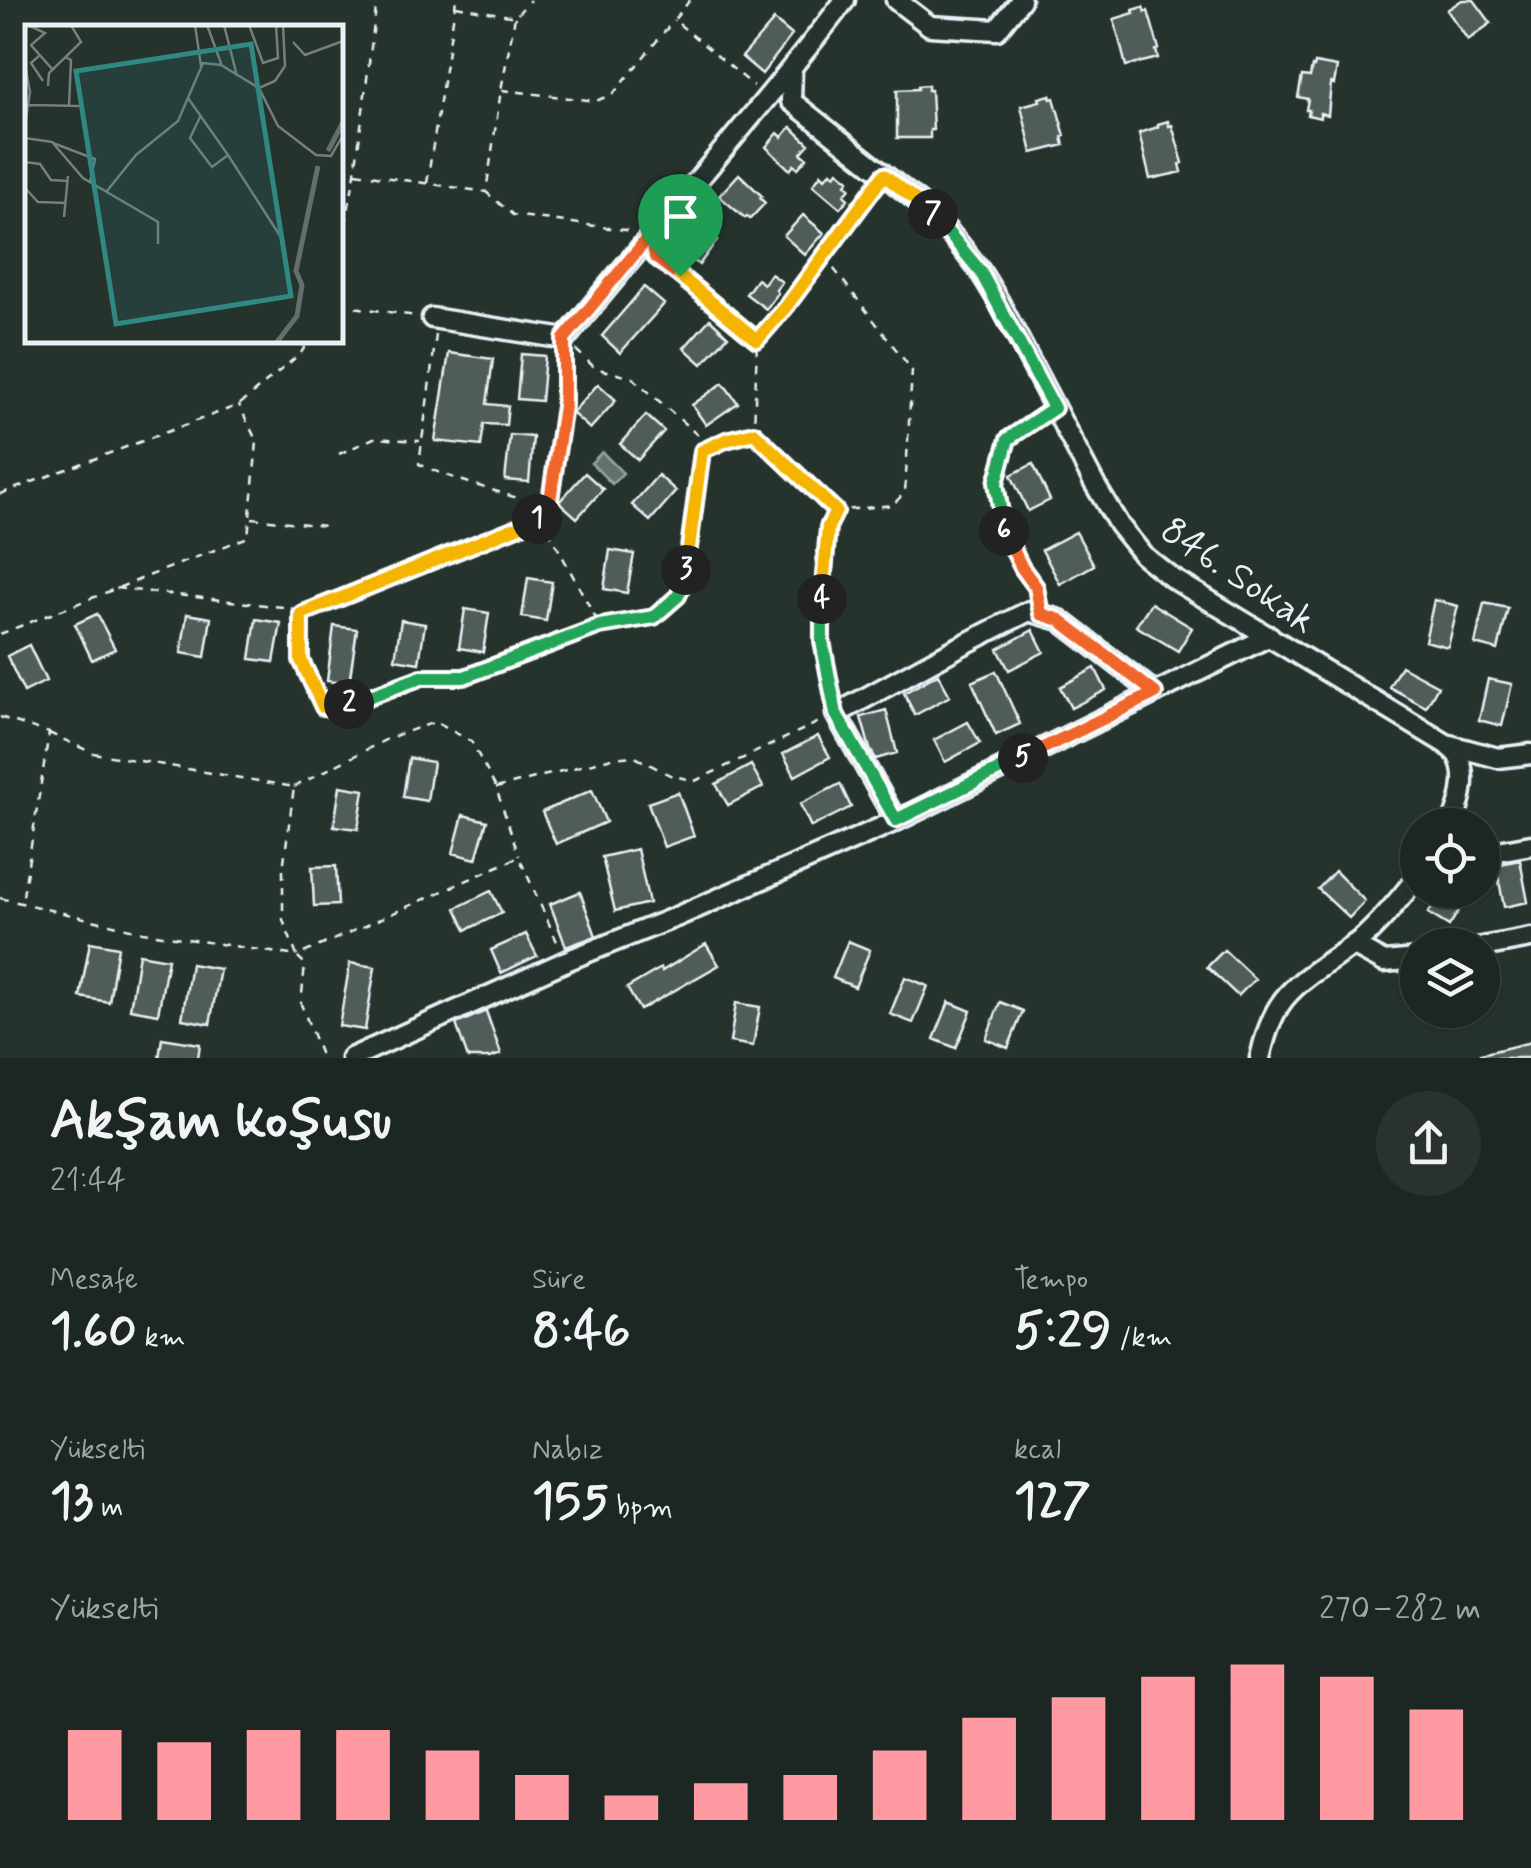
<!DOCTYPE html>
<html lang="tr">
<meta charset="utf-8">
<style>
:root{--surface:#1c2622;--page:#29322f;--text:#f1f3f6;--muted:#a0a5a5;--line:#3a4340;--accent:#ff9aa2}
body{margin:0;font-family:Mynerve,sans-serif;background:var(--page);color:var(--text);height:100vh;display:flex;flex-direction:column;font-size:38px;white-space:nowrap}
*{box-sizing:border-box;margin:0}
p{font-size:32px;color:var(--muted)}
.icon{flex:none;width:55px;height:55px;fill:none;stroke:currentColor;stroke-width:2;stroke-linecap:round;stroke-linejoin:round}
.map{position:relative;height:1058px;overflow:hidden}
.details{display:flex;flex-direction:column;background:var(--surface);flex:1}
.details>*{flex:none}
.buttons{position:absolute;left:1400px;top:808px;display:grid;gap:20px}
.buttons a{display:grid;place-items:center;width:100px;height:100px;border-radius:50%;background:var(--surface);box-shadow:0 2px 8px #0004,0 0 0 2px var(--line);font-size:50px}
.pin{position:absolute;display:grid;place-items:center;width:85px;height:85px;color:#fff;margin:-102px -42px;border-radius:50% 50% 50% 0;rotate:-45deg;box-shadow:0 0 10px #0007}
.pin .icon{rotate:45deg}
.km{position:absolute;width:50px;height:50px;margin:-25px;border-radius:50%;background:#222;color:#fff;font-size:28px;line-height:50px;text-align:center}
.round{display:grid;place-items:center;flex:none;width:105px;height:105px;border-radius:52px;background:var(--page)}
.summary{display:flex;align-items:center;justify-content:space-between;height:170px;padding:0 50px}
h1{font-size:55px;font-weight:700;line-height:75px}
.figures{display:grid;grid-template-columns:repeat(3,1fr);gap:15px;height:170px;padding:10px 50px}
.figures div{display:grid;align-content:center}
.figures b{font-size:50px;font-weight:700}
.figures small{font-size:28px;font-weight:400}
.figures p{font-size:28px}
.chart{height:280px;padding:20px 50px}
.chart p{display:flex;justify-content:space-between}
.chart svg{width:100%;height:180px;margin-top:10px;stroke:var(--accent);stroke-width:6}
.map>svg:first-child{display:block}
.water{fill:#636f6d;stroke:#98a3a5;stroke-width:2.5}
.building{fill:#505c59;stroke:#e8f1f8;stroke-width:2.5}
.lines{fill:none;stroke-linecap:round;stroke-linejoin:round}
.minor-casing{stroke:#e8f1f8;stroke-width:25}
.path{stroke:#e8f1f8;stroke-width:2.5;stroke-dasharray:8 8;stroke-linecap:butt}
.minor{stroke:#26332d;stroke-width:18}
.split-1-casing{stroke:#fff;stroke-width:20}
.split-2-casing{stroke:#fff;stroke-width:20}
.split-3-casing{stroke:#fff;stroke-width:20}
.split-4-casing{stroke:#fff;stroke-width:20}
.split-5-casing{stroke:#fff;stroke-width:20}
.split-6-casing{stroke:#fff;stroke-width:20}
.split-7-casing{stroke:#fff;stroke-width:20}
.split-8-casing{stroke:#fff;stroke-width:20}
.split-1{stroke:#f0652b;stroke-width:12}
.split-2{stroke:#f5b400;stroke-width:12}
.split-3{stroke:#22a559;stroke-width:12}
.split-4{stroke:#f5b400;stroke-width:12}
.split-5{stroke:#22a559;stroke-width:12}
.split-6{stroke:#f0652b;stroke-width:12}
.split-7{stroke:#22a559;stroke-width:12}
.split-8{stroke:#f5b400;stroke-width:12}
.labels{text-anchor:middle;stroke-width:8;stroke-linejoin:round;paint-order:stroke}
.street-label{font-size:38px;fill:#e8f1f8;stroke:#26332d}
.inset-river{fill:none;stroke:#636f6d;stroke-width:5}
.inset-road{fill:none;stroke:#747f7e;stroke-width:2.5}
.view{fill:#308883;fill-opacity:0.15;stroke:#308883;stroke-width:5}
.inset-edge{fill:none;stroke:#e8f1f8;stroke-width:5}
</style>
<div class="map">
<svg width="1531" height="1058" viewBox="0 0 1531 1058">
<rect width="100%" height="100%" fill="#26332d"/>
<filter id="ink" filterUnits="userSpaceOnUse"><feTurbulence type="fractalNoise" baseFrequency=".01" numOctaves="2"/><feDisplacementMap in="SourceGraphic" scale="20" xChannelSelector="R" yChannelSelector="G"/><feConvolveMatrix kernelMatrix="1 2 1 2 8 2 1 2 1" color-interpolation-filters="sRGB"/></filter>
<g filter="url(#ink)">
<path class="water" d="M602 452 623 473 612 484 591 463Z"/>
<path class="building" d="M1462 0H1474L1491 23 1468 40 1447 10Z
M1143 7 1145 12 1148 11 1159 49 1156 50 1158 58 1126 66 1114 19 1134 13 1133 10Z
M774 20 792 35 762 74 742 57Z
M1315 63 1337 67 1334 84 1331 83 1328 115 1320 113V118L1308 115 1309 110H1306L1308 99 1298 97 1302 76 1310 77 1312 66 1314 67Z
M928 85V90H931L933 130H930V138H897V90L918 89V86Z
M1050 95 1051 99 1054 98 1065 136 1062 137 1064 145 1032 153 1021 106 1040 101 1039 98Z
M1168 121 1169 126 1172 125 1183 163 1180 164 1182 172 1150 179 1139 133 1158 127V124Z
M791 127 809 144 801 153 807 158 798 168 794 165 790 170 766 147 778 133 782 137Z
M838 171 849 180 846 184 850 188 844 195 848 199 840 208 813 185 821 174 825 178 831 172 835 175Z
M739 174 762 196 760 198 765 203 750 219 747 216 745 218 719 196Z
M803 215 824 233 805 255 784 236Z
M705 227 717 235 715 238 717 240 699 265 683 252 699 230 702 232Z
M771 274 782 282 776 290 778 293 766 309 746 294 757 279 764 284Z
M644 287 664 304 620 353 602 336Z
M710 319 728 336 702 364 684 348Z
M449 353 493 359 487 404 508 406 506 425 484 424 481 446 435 441Z
M521 354 545 356 541 401 517 399Z
M723 383 738 403 706 425 692 405Z
M598 384 616 400 590 429 572 413Z
M646 415 664 431 638 460 620 444Z
M510 435 533 437 529 482 505 480Z
M1033 464 1050 500 1028 511 1011 475Z
M585 473 603 489 577 518 559 502Z
M658 475 676 491 650 521 632 505Z
M1076 532 1094 565 1060 584 1042 550Z
M610 550 634 554 627 593 604 589Z
M528 578 552 582 546 621 522 617Z
M1434 600 1458 606 1448 647 1425 641Z
M1151 603 1192 628 1178 651 1136 626Z
M1484 603 1508 608 1498 650 1475 644Z
M465 609 489 613 483 652 459 648Z
M97 614 115 649 92 660 75 624Z
M187 614 211 618 205 657 181 653Z
M256 619 281 623 274 662 250 659Z
M401 620 425 624 419 663 395 659Z
M334 626 357 629 349 684 327 681Z
M1033 630 1044 652 1009 670 998 649Z
M29 645 46 681 24 692 7 656Z
M1401 666 1438 686 1426 707 1389 687Z
M1095 668 1106 690 1071 708 1060 687Z
M996 671 1020 724 996 735 972 682Z
M938 674 950 696 915 715 904 693Z
M1488 679 1512 684 1502 726 1479 720Z
M886 710 897 753 876 759 870 749 861 717Z
M968 722 980 743 945 762 934 740Z
M818 736 830 757 795 776 783 754Z
M409 758 433 762 427 801 403 797Z
M751 765 763 787 728 805 716 784Z
M840 784 851 807 811 827 800 804Z
M340 786 364 790 358 829 334 826Z
M592 790 606 822 556 844 542 812Z
M678 792 694 836 664 847 648 803Z
M463 815 487 821 476 859 453 853Z
M637 849 649 903 615 911 602 857Z
M1520 860 1528 902 1504 907 1496 865Z
M336 866 338 905 314 906 312 867Z
M1335 871 1365 901 1349 918 1318 889Z
M1443 890H1472L1449 926 1428 913Z
M491 891 502 913 466 930 456 908Z
M580 892 596 936 566 947 550 904Z
M526 934 537 956 501 973 491 950Z
M848 941 870 950 855 987 833 978Z
M90 942 118 947 109 1002 80 997Z
M706 944 719 965 640 1010 627 988 661 968 662 971Z
M1224 950 1255 979 1238 996 1207 967Z
M139 954 168 959 158 1014 130 1009Z
M350 963 375 967 365 1030 339 1026Z
M191 964 220 969 210 1024 182 1019Z
M905 977 928 986 913 1023 890 1014Z
M949 1002 971 1011 956 1048 934 1039Z
M1000 1002 1023 1011 1008 1048 986 1039Z
M736 1003 760 1007 753 1046 730 1042Z
M486 1011 501 1054 490 1058H468L456 1024Z
M162 1038 200 1044 198 1058H159Z
M1531 1042V1058H1481V1054Z"/>
<g class="lines">
<defs>
<path id="minor" d="M896 0 930 26 997 30 1021 0
M792 70 791 101 930 211 959 244 980 271 999 302 1094 483 1119 525 1143 555 1172 578 1446 744C1450 748 1455 751 1458 756 1469 777 1460 806 1451 825
M432 318 565 339C657 225 756 116 845 0
M1155 693 1060 620 1029 611 955 649 836 714 896 821 1270 636
M1446 744 1498 758 1531 754
M1482 854 1531 845
M1353 945 1384 962 1418 959
M1482 947 1531 938
M351 1058 566 961 676 917 896 821
M1260 1058C1264 1040 1269 1022 1279 1006 1297 977 1339 958 1365 936 1385 918 1401 897 1418 876"/>
</defs>
<use href="#minor" class="minor-casing"/>
<path class="path" d="M690 0 674 20 754 86
M456 6 515 17 530 0
M515 17 501 90 486 192 513 215 632 231
M502 90 596 101 613 94 674 20
M356 173 486 192
M427 183 456 0
M340 256 355 173 377 0
M824 256 912 370 905 492 893 505 836 511C828 529 827 545 825 565 820 614 824 650 833 698
M655 257 757 340
M340 305 416 316
M436 335 419 464C460 483 505 492 548 509
M576 350 595 368 633 378 702 439V451L726 441 754 433 757 340 785 308 876 186
M564 355 563 405 546 526 600 626
M755 434 836 511
M339 454 374 438 420 441
M0 494 239 405 301 353 309 340
M252 518 325 526
M116 588 291 608 301 614 548 514
M1037 595 1036 587 1022 568 1002 528 996 483 1008 439 1040 417
M301 614V660L323 707 334 709 421 677H464L600 626 655 617 678 596 684 583 702 451
M0 634 248 537 257 442 239 405
M0 717 49 733 22 902
M49 733 93 753 294 787 283 869V920L297 956 519 857 559 946
M294 787 389 738 435 722 471 741 496 788 519 856
M496 788 612 758 633 756 670 775 695 781 821 721
M0 898 143 932 297 956 305 964 301 1004 322 1058"/>
<use href="#minor" class="minor"/>
</g>
</g>
<g class="lines" filter="url(#ink)">
<defs>
<path id="split-1" d="M537 519 548 514 564 406V339L651 234 655 257 680 276"/>
<path id="split-2" d="M349 704 334 709 323 707 301 660V614L537 519"/>
<path id="split-3" d="M349 704 422 677H464L600 626 654 617 678 596 684 583 686 570"/>
<path id="split-4" d="M686 570 702 451 726 440 754 433 836 511 828 527 822 599"/>
<path id="split-5" d="M822 599V641L836 714 896 820 1023 758"/>
<path id="split-6" d="M1004 531 1022 568 1036 587 1041 614 1060 620 1155 693 1023 758"/>
<path id="split-7" d="M933 214 980 271 1054 408 1008 439 996 483 1004 531"/>
<path id="split-8" d="M680 276 757 340 785 308 884 175 933 214"/>
</defs>
<use href="#split-1" class="split-1-casing"/>
<use href="#split-2" class="split-2-casing"/>
<use href="#split-3" class="split-3-casing"/>
<use href="#split-4" class="split-4-casing"/>
<use href="#split-5" class="split-5-casing"/>
<use href="#split-6" class="split-6-casing"/>
<use href="#split-7" class="split-7-casing"/>
<use href="#split-8" class="split-8-casing"/>
<use href="#split-1" class="split-1"/>
<use href="#split-2" class="split-2"/>
<use href="#split-3" class="split-3"/>
<use href="#split-4" class="split-4"/>
<use href="#split-5" class="split-5"/>
<use href="#split-6" class="split-6"/>
<use href="#split-7" class="split-7"/>
<use href="#split-8" class="split-8"/>
</g>
<g class="labels">
<g class="street-label">
<text transform="translate(1239 574) rotate(34)" y="13">846. Sokak</text>
</g>
</g>
<g transform="translate(25 25)">
<rect width="318" height="318" fill="#26332d"/>
<path class="inset-river" d="M303 126 318 97M252 317 272 291 277 260 271 246 293 141"/>
<path class="inset-road" d="M3 0 20 8 6 20 28 45M170 0 176 41M182 0 197 41M199 0 212 51M224 0 238 38 253 33 251 0M268 17 280 30 318 16M15 30 6 38 18 56M40 32 46 35 44 81M0 40 5 67 0 100M23 61 24 48 56 17 46 0M234 63 253 101 291 130 306 131 318 110M234 63 250 56 260 41 258 0M163 73 203 130 187 142 165 113 176 90M4 80 57 81M0 113 27 117 58 153 133 197V219M28 118 70 134 65 157M203 130 259 217M0 137 15 139 26 155 43 156M0 163 13 177 41 178M82 166 111 130 153 96 178 38 196 40 234 63M39 192 43 151"/>
<path class="view" d="M226 19 266 271 91 299 51 46Z"/>
<rect width="318" height="318" class="inset-edge"/>
</g>
</svg>
<div class="buttons">
<a><svg class="icon" aria-label="locate" viewBox="0 0 24 24"><circle cx="12" cy="12" r="6"/><path d="M12 2v4M12 18v4M2 12h4M18 12h4"/></svg></a>
<a><svg class="icon" aria-label="layers" viewBox="0 0 24 24"><path d="M12 4l9 5-9 5-9-5zM3 14l9 5 9-5"/></svg></a>
</div>
<div class="pin" style="left:680px;top:276px;background:#1e9e55"><svg class="icon" aria-label="arrive" viewBox="0 0 24 24"><path d="M6 21V4h12l-3 4 3 4H6"/></svg></div>
<b class="km" style="left:537px;top:519px">1</b>
<b class="km" style="left:349px;top:704px">2</b>
<b class="km" style="left:686px;top:570px">3</b>
<b class="km" style="left:822px;top:599px">4</b>
<b class="km" style="left:1023px;top:758px">5</b>
<b class="km" style="left:1004px;top:531px">6</b>
<b class="km" style="left:933px;top:214px">7</b>
</div>
<section class="details">
<div class="summary"><div><h1>Akşam koşusu</h1><p>21:44</p></div><a class="round"><svg class="icon" aria-label="share" viewBox="0 0 24 24"><path d="M12 15V3M7 8l5-5 5 5M5 13v7h14v-7"/></svg></a></div>
<div class="figures">
<div><p>Mesafe</p><b>1.60<small> km</small></b></div>
<div><p>Süre</p><b>8:46</b></div>
<div><p>Tempo</p><b>5:29<small> /km</small></b></div>
</div>
<div class="figures">
<div><p>Yükselti</p><b>13<small> m</small></b></div>
<div><p>Nabız</p><b>155<small> bpm</small></b></div>
<div><p>kcal</p><b>127</b></div>
</div>
<div class="chart"><p><span>Yükselti</span>270–282 m</p>
<svg viewBox="0 0 160 44" preserveAspectRatio="none"><path d="M5 44V22M15 44V25M25 44V22M35 44V22M45 44V27M55 44V33M65 44V38M75 44V35M85 44V33M95 44V27M105 44V19M115 44V14M125 44V9M135 44V6M145 44V9M155 44V17"/></svg>
</div>
</section>
